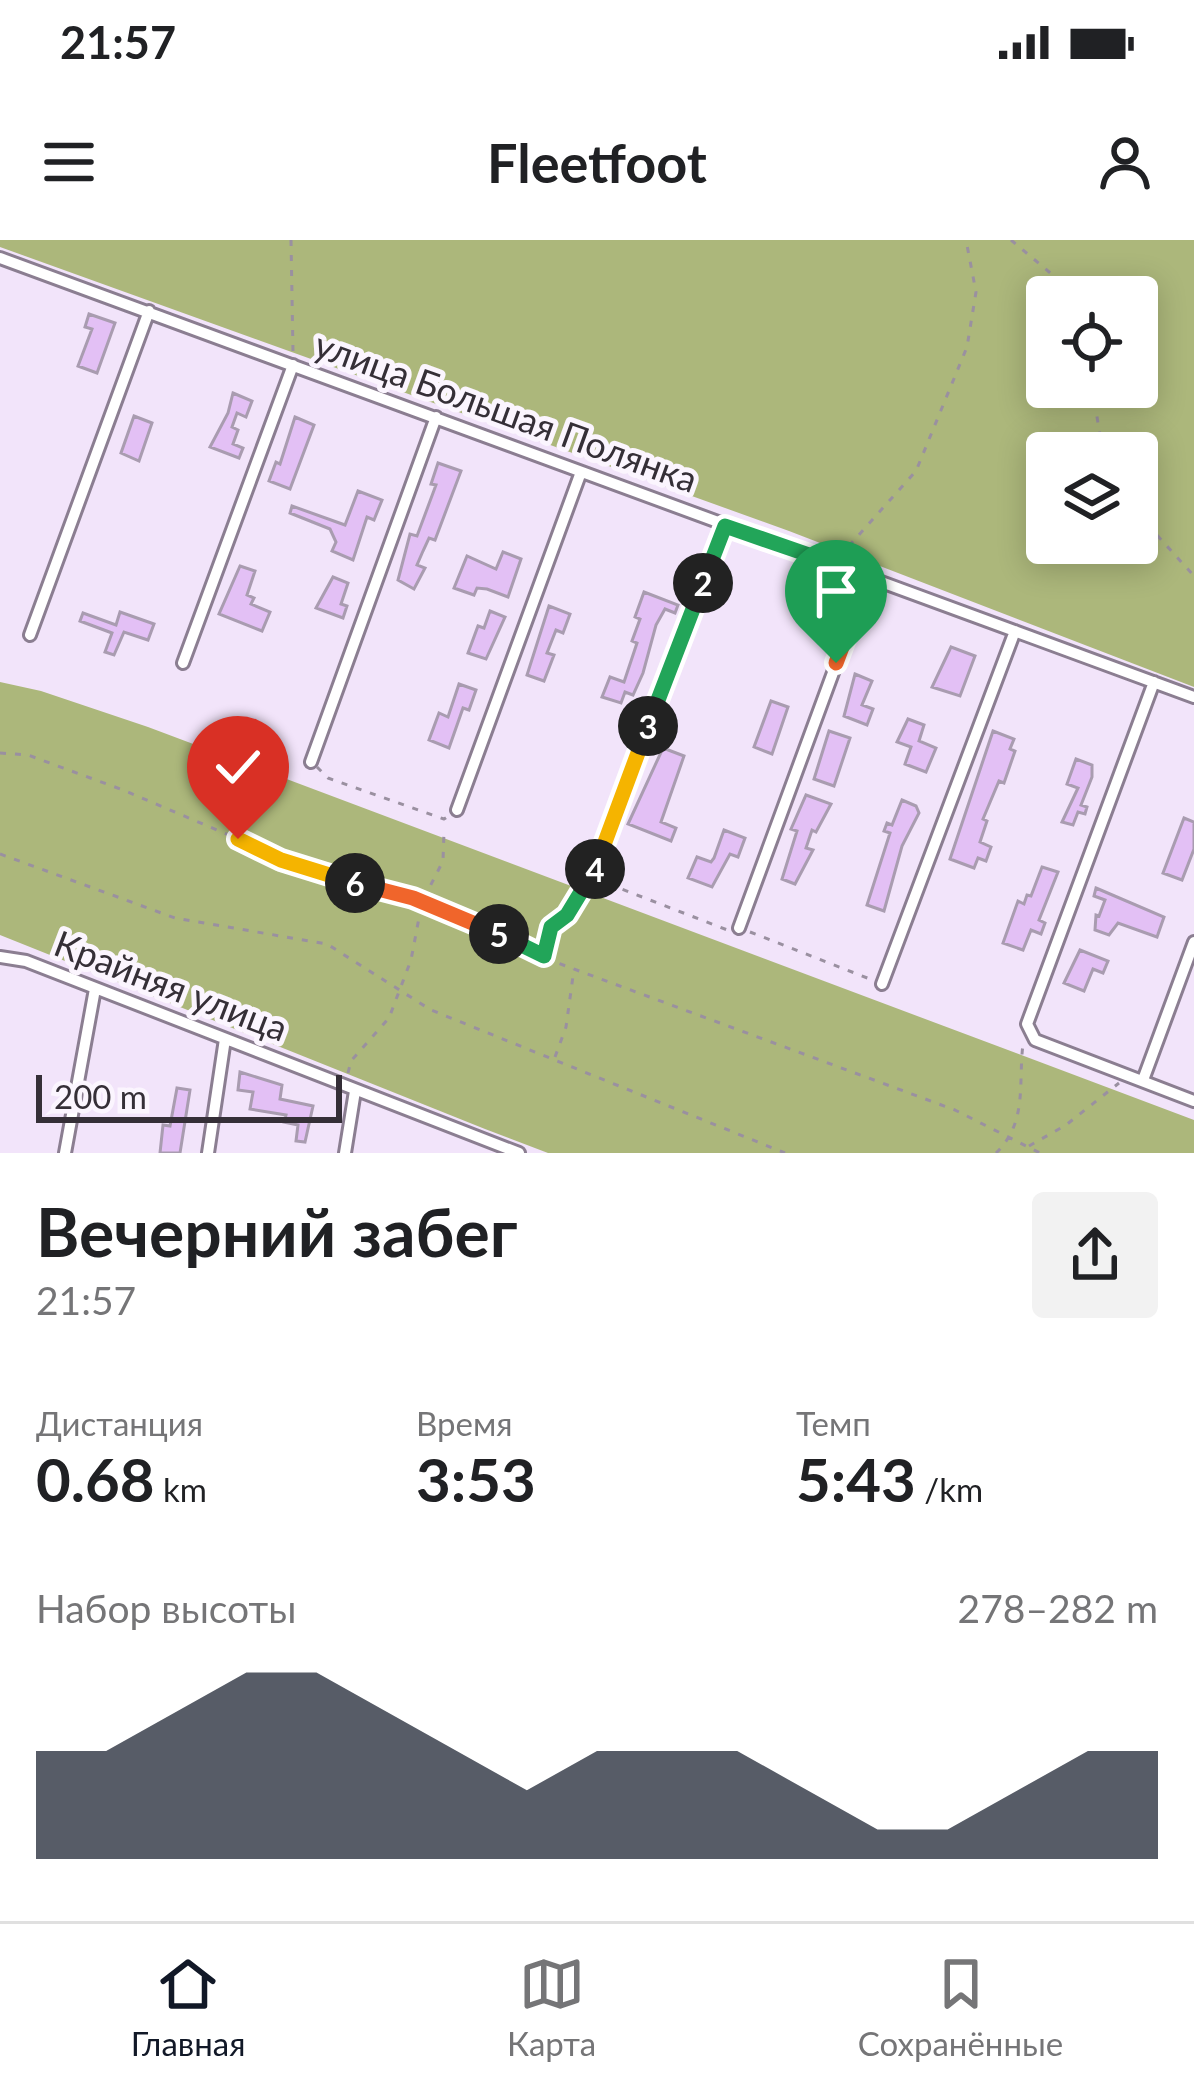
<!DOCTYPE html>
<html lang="ru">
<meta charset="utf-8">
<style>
:root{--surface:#fff;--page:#f2f2f2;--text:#202124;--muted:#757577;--line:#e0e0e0;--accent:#111827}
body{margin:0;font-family:Lato,sans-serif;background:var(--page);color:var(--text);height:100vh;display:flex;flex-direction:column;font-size:45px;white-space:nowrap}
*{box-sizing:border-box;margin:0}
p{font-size:39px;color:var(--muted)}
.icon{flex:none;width:66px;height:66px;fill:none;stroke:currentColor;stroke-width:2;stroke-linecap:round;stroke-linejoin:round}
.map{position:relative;height:913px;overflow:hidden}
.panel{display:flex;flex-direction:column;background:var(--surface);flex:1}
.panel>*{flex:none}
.buttons{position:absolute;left:1026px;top:36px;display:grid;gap:24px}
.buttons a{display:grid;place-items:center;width:132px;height:132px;border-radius:12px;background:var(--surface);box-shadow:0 6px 30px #0003;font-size:60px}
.scale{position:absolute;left:36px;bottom:30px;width:306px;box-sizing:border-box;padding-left:12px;border:6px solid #352f37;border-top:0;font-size:33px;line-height:42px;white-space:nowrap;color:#352f37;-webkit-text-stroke:9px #fbf5fe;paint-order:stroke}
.pin{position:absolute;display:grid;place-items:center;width:102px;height:102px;color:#fff;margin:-123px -51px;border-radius:50% 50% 50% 0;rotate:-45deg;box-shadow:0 0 12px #0007}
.pin .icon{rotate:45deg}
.km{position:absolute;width:60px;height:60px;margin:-30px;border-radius:50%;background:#222;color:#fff;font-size:33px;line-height:60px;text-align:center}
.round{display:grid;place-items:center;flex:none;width:126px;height:126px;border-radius:12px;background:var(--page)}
.summary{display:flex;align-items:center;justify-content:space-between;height:204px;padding:0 36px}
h1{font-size:66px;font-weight:700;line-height:90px}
.metrics{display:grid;grid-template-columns:repeat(3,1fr);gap:18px;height:204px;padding:12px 36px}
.metrics div{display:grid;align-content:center}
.metrics b{font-size:60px;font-weight:700}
.metrics small{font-size:33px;font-weight:400}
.metrics p{font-size:33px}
.chart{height:336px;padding:24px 36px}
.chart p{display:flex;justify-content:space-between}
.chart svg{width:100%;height:216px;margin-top:12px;fill:var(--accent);opacity:.7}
.status{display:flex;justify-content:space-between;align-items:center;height:84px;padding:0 60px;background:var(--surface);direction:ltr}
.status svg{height:33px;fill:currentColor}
header{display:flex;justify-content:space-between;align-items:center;height:156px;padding:0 36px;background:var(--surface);font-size:54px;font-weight:700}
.tab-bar{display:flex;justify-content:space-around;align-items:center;height:168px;border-top:3px solid var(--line);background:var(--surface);font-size:33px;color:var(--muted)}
.tab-bar a{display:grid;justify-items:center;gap:6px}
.tab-bar .active{color:var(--accent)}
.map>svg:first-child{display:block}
.forest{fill:#acb77b;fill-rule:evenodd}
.building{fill:#e3c0f5;stroke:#a99cb0;stroke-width:3}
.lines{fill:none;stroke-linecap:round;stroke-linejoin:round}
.minor-casing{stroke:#8b7e91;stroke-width:16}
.path{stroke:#9a90a0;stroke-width:3;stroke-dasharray:6 9;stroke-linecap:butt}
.minor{stroke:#fff;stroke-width:10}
.split-1-casing{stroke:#fff;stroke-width:24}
.split-2-casing{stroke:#fff;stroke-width:24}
.split-3-casing{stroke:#fff;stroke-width:24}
.split-4-casing{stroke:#fff;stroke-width:24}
.split-5-casing{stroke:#fff;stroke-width:24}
.split-6-casing{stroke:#fff;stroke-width:24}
.split-7-casing{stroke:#fff;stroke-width:24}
.split-1{stroke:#f0652b;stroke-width:15}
.split-2{stroke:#22a559;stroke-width:15}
.split-3{stroke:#22a559;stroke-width:15}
.split-4{stroke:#f5b400;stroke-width:15}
.split-5{stroke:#22a559;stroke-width:15}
.split-6{stroke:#f0652b;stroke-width:15}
.split-7{stroke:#f5b400;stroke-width:15}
.labels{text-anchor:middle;stroke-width:10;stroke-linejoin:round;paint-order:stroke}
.street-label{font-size:36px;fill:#352f37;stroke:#fbf5fe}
</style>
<div class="status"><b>21:57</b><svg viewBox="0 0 49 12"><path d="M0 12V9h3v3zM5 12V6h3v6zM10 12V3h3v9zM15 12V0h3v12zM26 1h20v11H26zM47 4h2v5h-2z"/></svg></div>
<header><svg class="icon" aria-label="menu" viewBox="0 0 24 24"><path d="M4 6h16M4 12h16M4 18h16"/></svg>Fleetfoot<svg class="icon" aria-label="person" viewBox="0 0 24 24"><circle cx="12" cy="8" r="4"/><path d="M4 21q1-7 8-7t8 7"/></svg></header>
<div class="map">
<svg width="1194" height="913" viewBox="0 0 1194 913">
<rect width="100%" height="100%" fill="#f2e4fa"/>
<path class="forest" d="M0 0H1194V447L789 291 0 7ZM1047 57H1137V147H1047ZM1047 213H1137V303H1047Z
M0 442 41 451 148 487 1194 880V913H548L485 889 0 695Z"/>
<path class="building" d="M89 74 115 83 97 133 78 126 92 89 85 87Z
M233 153 252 161 246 177 237 173 232 187 238 190 233 204 243 208 239 218 210 207 228 173Z
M134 176 152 183 139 221 121 213Z
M295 177 314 185 290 249 269 241 276 222 280 224Z
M438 223 461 231 435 300 429 298 423 311 417 325 425 328 414 349 398 340 410 294 417 296 436 245 431 244Z
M358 251 382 260 374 280 367 277 353 320 332 311 336 302 330 289 290 273 292 266 345 285Z
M503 312 521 319 508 357 487 349 477 348 474 355 454 348 467 316 496 329Z
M240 326 255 331 247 355 254 358 251 364 270 372 262 391 219 374Z
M333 337 348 343 341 364 347 366 343 378 316 368Z
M644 352 678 365 675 373 665 369 656 385 643 433 633 455 625 452 621 463 602 457 610 437 624 442 637 403 632 401 640 379 635 377Z
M549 366 570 374 563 393 556 390 547 413 554 415 544 441 527 435Z
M490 371 505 377 486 419 468 413 478 386 484 388Z
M120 372 154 384 148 400 124 392 114 415 105 412 112 393 80 381 83 373 116 385Z
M951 407 975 416 960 456 932 447Z
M855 434 872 441 862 465 873 469 867 485 844 476Z
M459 444 476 450 469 470 463 468 449 508 429 500 439 473 448 477Z
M771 461 788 467 772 514 754 507Z
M908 479 924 485 919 501 936 508 926 532 905 524 911 507 897 502Z
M829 491 850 498 834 546 814 539Z
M993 491 1014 499 1010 509 1015 511 1004 543 999 541 983 579 987 581 980 602 991 607 986 621 978 618 974 628 950 619Z
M663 508 684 516 661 582 676 588 671 601 628 584Z
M1076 519 1092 525V537L1081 565 1087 567 1085 574 1078 572 1073 585 1062 582 1078 548 1067 544Z
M806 555 831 564 816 592 812 590 806 608 813 610 795 644 782 639 797 591 791 589Z
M902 560 916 566 919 573 902 606 884 671 867 665 890 593 884 591 887 583 892 585Z
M1184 578 1194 582V609L1182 640 1163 633Z
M724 590 745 598 738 617 730 614 712 647 688 638 697 617 711 622 714 618Z
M1042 627 1058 632 1039 680 1045 683 1041 694 1031 690 1023 710 1003 703 1018 661 1024 664 1027 655 1031 656Z
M1096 648 1164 677 1157 697 1118 683 1109 695 1095 690 1096 675 1099 676 1105 660 1094 656Z
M1080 710 1108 721 1103 733 1093 729 1084 751 1064 743Z
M240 832 282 845 280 859 313 866 305 902 296 901 298 885 284 882 286 875 250 869 253 852 238 850Z
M177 848 190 850 180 913H160L163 885 170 886Z"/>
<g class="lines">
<defs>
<path id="minor" d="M0 18 1194 457
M30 395 149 71
M183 423 293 125
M1154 442 1027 784 1035 800 1194 861
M311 522 436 177
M457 570 581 232
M599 623 726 286
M739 688 869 335
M0 717 26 721 519 913
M882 744 1015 391
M1143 840 1194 702
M65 913 95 749
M208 913 225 799
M345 913 355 851"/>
</defs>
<use href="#minor" class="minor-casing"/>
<path class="path" d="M291 0 293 112
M1011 0 1079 57
M1092 147 1103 213
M1137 273 1194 336
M839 317 916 231 967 107 976 52 966 0
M0 513 28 515 123 550 325 636 443 670 555 722 955 870 1040 913
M317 527 328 538 444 579 450 575
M0 614 175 678 327 704 431 770 785 913
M599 633 606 643 730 691
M750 692 875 741
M544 716 551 687 567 675 594 630
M555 817 566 787 574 729
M348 833 351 821 389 778 411 720 422 662 443 621 444 591
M1029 906 1066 885 1119 843
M996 913C1028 882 1018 844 1023 804"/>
<use href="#minor" class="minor"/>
</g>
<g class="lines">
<defs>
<path id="split-1" d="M812 316 869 335 836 423"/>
<path id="split-2" d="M703 343 725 286 812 316"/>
<path id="split-3" d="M648 486 703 343"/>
<path id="split-4" d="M595 629 648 486"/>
<path id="split-5" d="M499 694 544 716 551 687 567 675 595 629"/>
<path id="split-6" d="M355 643 413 658 499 694"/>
<path id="split-7" d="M238 599 281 620 355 643"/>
</defs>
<use href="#split-1" class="split-1-casing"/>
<use href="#split-2" class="split-2-casing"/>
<use href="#split-3" class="split-3-casing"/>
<use href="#split-4" class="split-4-casing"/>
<use href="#split-5" class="split-5-casing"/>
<use href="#split-6" class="split-6-casing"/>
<use href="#split-7" class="split-7-casing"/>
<use href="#split-1" class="split-1"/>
<use href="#split-2" class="split-2"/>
<use href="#split-3" class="split-3"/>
<use href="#split-4" class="split-4"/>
<use href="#split-5" class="split-5"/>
<use href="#split-6" class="split-6"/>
<use href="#split-7" class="split-7"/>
</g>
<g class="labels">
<g class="street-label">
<text transform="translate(506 172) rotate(20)" y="13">улица Большая Полянка</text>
<text transform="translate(171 746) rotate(21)" y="13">Крайняя улица</text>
</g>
</g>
</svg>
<div class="buttons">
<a><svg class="icon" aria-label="locate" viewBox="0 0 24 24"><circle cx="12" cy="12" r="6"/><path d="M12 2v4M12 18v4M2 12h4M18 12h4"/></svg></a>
<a><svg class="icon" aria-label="layers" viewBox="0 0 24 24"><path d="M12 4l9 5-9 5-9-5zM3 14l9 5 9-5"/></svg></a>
</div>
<div class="scale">200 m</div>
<div class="pin" style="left:836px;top:423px;background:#1e9e55"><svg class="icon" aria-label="arrive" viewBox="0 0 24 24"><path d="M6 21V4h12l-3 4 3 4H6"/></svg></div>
<div class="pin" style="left:238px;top:599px;background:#d93025"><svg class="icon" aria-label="check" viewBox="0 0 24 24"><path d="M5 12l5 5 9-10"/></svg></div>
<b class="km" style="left:703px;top:343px">2</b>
<b class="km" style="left:648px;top:486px">3</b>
<b class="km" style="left:595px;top:629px">4</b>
<b class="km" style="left:499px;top:694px">5</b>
<b class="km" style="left:355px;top:643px">6</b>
</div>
<section class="panel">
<div class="summary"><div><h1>Вечерний забег</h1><p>21:57</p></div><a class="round"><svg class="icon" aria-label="share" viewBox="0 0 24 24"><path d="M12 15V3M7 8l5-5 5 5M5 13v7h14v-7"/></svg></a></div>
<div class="metrics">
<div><p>Дистанция</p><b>0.68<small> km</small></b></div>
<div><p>Время</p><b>3:53</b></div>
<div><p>Темп</p><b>5:43<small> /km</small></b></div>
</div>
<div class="chart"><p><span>Набор высоты</span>278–282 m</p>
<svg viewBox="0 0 160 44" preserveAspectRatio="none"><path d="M0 44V22L10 22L20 14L30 6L40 6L50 14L60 22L70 30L80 22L90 22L100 22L110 30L120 38L130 38L140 30L150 22L160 22V44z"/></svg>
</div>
</section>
<nav class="tab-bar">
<a class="active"><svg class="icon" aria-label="home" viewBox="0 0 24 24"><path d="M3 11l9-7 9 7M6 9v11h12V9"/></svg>Главная</a>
<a><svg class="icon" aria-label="map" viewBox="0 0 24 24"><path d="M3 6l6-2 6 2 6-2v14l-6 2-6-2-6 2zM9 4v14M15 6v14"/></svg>Карта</a>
<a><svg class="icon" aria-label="saved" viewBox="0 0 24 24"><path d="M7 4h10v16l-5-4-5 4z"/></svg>Сохранённые</a>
</nav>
